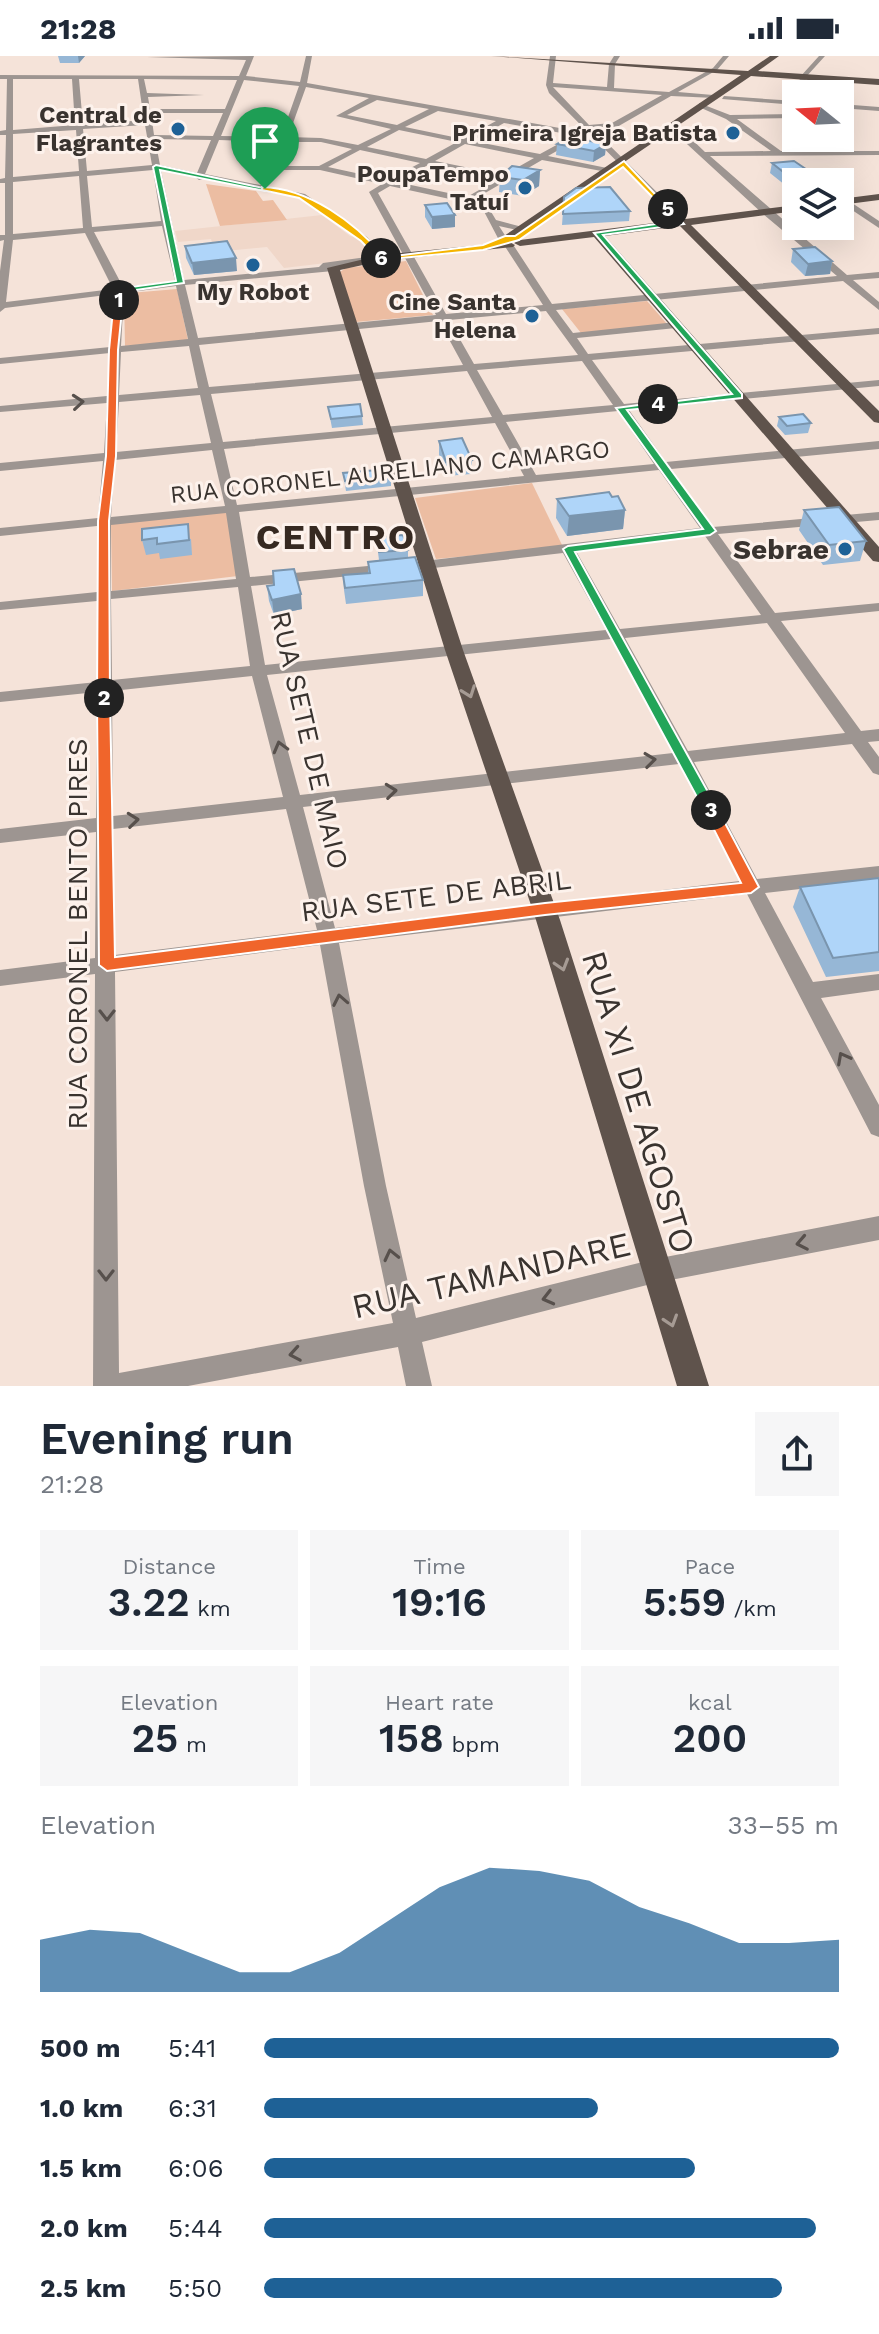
<!DOCTYPE html>
<meta charset="utf-8">
<style>
:root{--surface:#fff;--page:#f6f6f7;--text:#1f2937;--muted:#747a83;--accent:#1e6196}
body{margin:0;font-family:"Work Sans",sans-serif;background:var(--page);color:var(--text);height:100vh;display:flex;flex-direction:column;font-size:30px;white-space:nowrap}
*{box-sizing:border-box;margin:0}
p{font-size:26px;color:var(--muted)}
.icon{flex:none;width:44px;height:44px;fill:none;stroke:currentColor;stroke-width:2;stroke-linecap:round;stroke-linejoin:round}
.map{position:relative;height:1330px;overflow:hidden}
.details{display:flex;flex-direction:column;background:var(--surface);flex:1}
.details>*{flex:none}
.needle{width:52px;rotate:288deg}
.fabs{position:absolute;left:782px;top:24px;display:grid;gap:16px}
.fabs a{display:grid;place-items:center;width:72px;height:72px;border-radius:0px;background:var(--surface);box-shadow:0 8px 32px #0002;font-size:40px}
.pin{position:absolute;display:grid;place-items:center;width:68px;height:68px;color:#fff;margin:-82px -34px;border-radius:50% 50% 50% 0;rotate:-45deg;box-shadow:0 0 8px #0007}
.pin .icon{rotate:45deg}
.km{position:absolute;width:40px;height:40px;margin:-20px;border-radius:50%;background:#222;color:#fff;font-size:22px;line-height:40px;text-align:center}
.round{display:grid;place-items:center;flex:none;width:84px;height:84px;border-radius:0px;background:var(--page)}
.overview{display:flex;align-items:center;justify-content:space-between;height:136px;padding:0 40px}
h1{font-size:44px;font-weight:600;line-height:60px}
.figures{display:grid;grid-template-columns:repeat(3,1fr);gap:12px;height:136px;padding:8px 40px}
.figures div{display:grid;align-content:center;border-radius:0px;background:var(--page);text-align:center}
.figures b{font-size:40px;font-weight:600}
.figures small{font-size:22px;font-weight:400}
.figures p{font-size:22px}
.chart{height:224px;padding:16px 40px}
.chart p{display:flex;justify-content:space-between}
.chart svg{width:100%;height:144px;margin-top:8px;fill:var(--accent);opacity:.7}
ul{padding:0 40px;list-style:none;font-size:26px}
li{display:grid;grid-template-columns:128px 96px 1fr;align-items:center;height:60px}
li i{height:20px;border-radius:10px;background:var(--accent)}
.status{display:flex;justify-content:space-between;align-items:center;height:56px;padding:0 40px;background:var(--surface);direction:ltr}
.status svg{height:22px;fill:currentColor}
.map>svg:first-child{display:block}
.built{fill:#f0d7c9}
.green{fill:#ecbda2}
.lines{fill:none;stroke-linecap:round;stroke-linejoin:round}
.minor{fill:#9d9591;fill-rule:evenodd}
.major{fill:#5f534c;fill-rule:evenodd}
.wall{fill:#96b7d6}
.shaded-wall{fill:#7a95ae}
.building{fill:#afd5f9;stroke:#7a95ae;stroke-width:2}
.oneway{stroke:#57504c}
.oneway2{stroke:#a69b94}
.split-1{fill:#22a559;stroke:#fff;stroke-width:2}
.split-2{fill:#f0652b;stroke:#fff;stroke-width:2}
.split-3{fill:#f0652b;stroke:#fff;stroke-width:2}
.split-4{fill:#22a559;stroke:#fff;stroke-width:2}
.split-5{fill:#22a559;stroke:#fff;stroke-width:2}
.split-6{fill:#f5b400;stroke:#fff;stroke-width:2}
.split-7{fill:#f5b400;stroke:#fff;stroke-width:2}
.poi-dot{fill:#1e6196;stroke:#fdf2ec;stroke-width:3}
.labels{text-anchor:middle;stroke-width:6;stroke-linejoin:round;paint-order:stroke}
.far-poi-label{font-size:24px;font-weight:bold;fill:#39332f;stroke:#fdf2ec;text-anchor:end}
.far-street-label{font-size:24px;fill:#39332f;stroke:#fdf2ec}
.poi-label{font-size:28px;font-weight:bold;fill:#39332f;stroke:#fdf2ec;text-anchor:end}
.street-label{font-size:28px;fill:#39332f;stroke:#fdf2ec}
.near-street-label{font-size:34px;fill:#39332f;stroke:#fdf2ec}
.district-label{font-size:36px;font-weight:bold;letter-spacing:2px;fill:#362921;stroke:#fdf2ec}
</style>
<div class="status"><b>21:28</b><svg viewBox="0 0 49 12"><path d="M0 12V9h3v3zM5 12V6h3v6zM10 12V3h3v9zM15 12V0h3v12zM26 1h20v11H26zM47 4h2v5h-2z"/></svg></div>
<div class="map">
<svg width="879" height="1330" viewBox="0 0 879 1330">
<rect width="100%" height="100%" fill="#f5e3d9"/>
<path class="built" d="M322 159 350 180 362 183 373 196 368 202 284 212 267 191 215 196 211 183 178 186 175 175Z"/>
<path class="green" d="M206 128 256 135 263 145 273 144 287 164 220 170Z
M406 205 433 259 356 266 340 216 346 212Z
M177 233 188 284 125 290 124 241 130 237Z
M647 245 667 268 581 277 562 253Z
M532 427 563 491 436 503 415 442Z
M228 456 238 520 112 535 111 468Z"/>
<g class="lines">
<path class="minor" d="M254 0 246 20 300 26 306 0H312L307 27 582 76 579 80 504 67 472 85 540 98 573 80 576 84 548 100 607 112V116L542 104 468 147 390 130 378 137 446 258 543 249 504 189 509 186 512 187 552 248 837 220 763 158 675 77 666 75 669 71 681 73 705 96 771 95 726 63 699 51V47L730 59 796 58V62L737 63 781 95H879V99L710 100 847 219 879 216V222L853 224 879 246V254L843 225 556 254 573 277 676 266 681 269 676 272 577 282 588 298 879 272V278L592 304 624 348 879 324V330L629 354 666 406 879 385V393L671 413 713 471 879 456V464L718 478 775 557 879 547V555L781 565 861 675 879 673V685L868 686 879 701V719L873 717 852 688 694 706 757 823 879 810V824L765 837 813 926 879 918V934L821 942 879 1049V1081L871 1078 747 838 339 887 386 1130 416 1262 655 1203 879 1160V1184L655 1227 422 1286 432 1330H406L398 1291 188 1330H93L95 918 0 930V914L95 902 96 776 0 787V773L96 762 97 636 0 646V636L97 626V545L0 554V546L97 536V470L0 480V472L98 462 103 405 0 415V407L104 397 107 347 0 356V350L107 340 110 297 0 308V302L110 291 114 238 5 252 0 256V215L4 184 0 185V179H5V127H0V123L5 122 6 79H0V75L6 74 7 23H0V19L239 20 246 4 147 1ZM13 23H72L75 69 13 74ZM79 23H138L144 64 83 69ZM144 23 237 24 225 53H150L148 41 204 39 147 37ZM244 24 299 30 281 81 221 80ZM306 31 369 42 336 60 391 73 358 89 321 82 288 81ZM377 44 429 53 397 69 347 59ZM438 55 496 65 463 83 405 71ZM151 57H223L213 80 154 79ZM145 69 152 109 87 115 83 73ZM76 74 79 115 13 121V78ZM399 74 457 86 426 103 367 91ZM155 83 211 84 197 117 160 109ZM219 84 279 86 268 123H274L277 114H320L382 128 369 136 436 259 198 282 185 229 333 215 337 211 386 202 367 181 305 138 205 118ZM287 86H321L352 93 319 110H279ZM465 88 534 102 504 119 435 105ZM360 94 420 107 388 124 328 111ZM428 109 498 123 467 141 397 126ZM153 114 161 165 92 171 87 120ZM161 114 195 121 199 124 203 123 299 142 361 185 374 200 323 207 319 211 184 224ZM79 120 83 172 13 178V126ZM162 170 175 225 123 231 94 176ZM85 177 113 233 6 246 13 184ZM176 230 188 283 121 290 124 237ZM546 255 578 299 474 308 449 264ZM439 265 463 309 209 331 199 289ZM189 290 198 332 119 339 121 296ZM582 305 613 349 503 359 477 314ZM467 315 492 361 223 386 211 338ZM200 339 211 387 116 396 119 346ZM618 355 654 408 536 419 506 366ZM495 367 524 420 237 449 224 393ZM212 394 225 450 111 461 115 404ZM659 414 700 472 416 506 409 510 416 514 563 497 606 574 265 609 251 530 389 516 396 512 389 508 250 521 239 456ZM226 457 236 523 111 535V469ZM705 480 761 559 620 573 576 495ZM238 531 250 610 112 624 111 543ZM767 567 845 677 688 695 625 582ZM611 583 673 697 300 739 267 619ZM252 620 283 741 113 760 112 635ZM679 708 740 825 335 872 303 751ZM286 753 317 874 115 899 113 773ZM320 889 364 1130 393 1267 119 1317 115 916Z
M550 0H556L553 27 607 31 609 8 614 0H620L615 8 614 32 669 36 713 12 723 0H729L717 14 678 36 713 39 715 42 671 40 617 71 593 73 685 164V168H679L549 37 546 29ZM553 31 662 39 612 67 589 69Z
M819 0H825L806 21 804 38H798L800 21Z
M724 40 796 45V49L722 43Z
M840 48 879 51V55L840 52Z
M840 139 879 165V172L840 146Z
M478 144H484L496 164 530 173 526 176 499 170 508 184 500 186Z"/>
<path class="major" d="M491 0 748 15 770 0H779L758 15 879 23V29L751 20 508 185 502 182 504 180 741 19Z
M879 138V144L840 149V143Z
M796 149V155L691 169 879 355V367L874 366 680 170 605 180 879 491V506L873 505 594 181 520 190 514 187 520 184Z
M509 186 515 189 513 191 381 205 340 214 463 594 560 864 709 1330H677L536 864 445 594 327 212 381 199Z"/>
</g>
<path class="wall" d="M58 0H85L79 7H60Z
M557 88H606L605 99 593 106 556 99Z
M772 107 825 126H796V133L789 128 785 129 770 117Z
M540 114 539 130 523 140 499 136 500 121Z
M564 141 630 155 629 165 562 169Z
M425 149 455 171 432 173 425 161Z
M185 190 237 215 194 219 186 202Z
M793 193 832 205 830 218 805 220 791 206Z
M328 351 362 360 363 369 332 372Z
M779 361 811 367 808 377 785 379 777 370Z
M439 385 472 404 471 418 446 420 439 399Z
M343 417 391 421V430L346 435Z
M612 441 625 454 623 473 567 480 556 462 557 443Z
M804 454 866 485 860 505 823 509 799 474Z
M142 473 191 483 192 499 160 503 159 497 146 499 142 484Z
M376 481 408 494V501L423 524V540L346 548 344 534 343 519 368 517V506L379 504Z
M267 530 302 553 274 559 269 545Z
M879 822V915L826 921 793 851 800 831Z"/>
<path class="shaded-wall" d="M78 0H85L79 7Z
M606 88 605 99 593 106 594 95Z
M540 114 539 130 523 140V124Z
M787 119H791L789 128 785 129Z
M455 159V171L432 173V161Z
M236 202 237 215 194 219 192 207Z
M832 205 830 218 805 220 808 208Z
M625 454 623 473 567 480 569 460Z
M301 538 302 553 274 559 272 544Z"/>
<path class="building" d="M569 81 606 88 594 95 557 88Z
M794 105 825 126H802L791 119H787L772 107Z
M512 110 540 114 523 124 500 121Z
M610 131 630 155 563 158 564 141 576 132Z
M447 147 455 159 432 161 425 149Z
M227 185 236 202 192 207 185 190Z
M815 191 832 205 808 208 793 193Z
M360 348 362 360 331 363 328 351Z
M803 358 811 367 787 370 779 361Z
M462 382 472 404 446 406 439 385Z
M389 413 391 421 345 425 343 417Z
M609 436 612 441 618 440 625 454 569 460 557 443Z
M839 451 866 485 829 489 804 454Z
M188 468 189 484 157 488V482L142 484V473Z
M403 479 408 494 379 496 376 481Z
M415 501 423 524 345 532 343 519 370 517 368 506Z
M294 513 301 538 272 544 267 530 274 529 273 515Z
M879 822V896L833 902 800 831Z"/>
<defs><path id="oneway-chevron" d="M-2-3.5L2.5 0L-2 3.5" fill="none" stroke-width="1.6" stroke-linecap="round" stroke-linejoin="round" transform="scale(2)"/></defs>
<g class="oneway">
<use href="#oneway-chevron" transform="translate(78 346) rotate(-5)"/>
<use href="#oneway-chevron" transform="translate(280 691) rotate(-105)"/>
<use href="#oneway-chevron" transform="translate(650 704) rotate(-7)"/>
<use href="#oneway-chevron" transform="translate(391 735) rotate(-6)"/>
<use href="#oneway-chevron" transform="translate(133 764) rotate(-6)"/>
<use href="#oneway-chevron" transform="translate(340 944) rotate(-101)"/>
<use href="#oneway-chevron" transform="translate(107 959) rotate(90)"/>
<use href="#oneway-chevron" transform="translate(843 1002) rotate(-118)"/>
<use href="#oneway-chevron" transform="translate(802 1187) rotate(169)"/>
<use href="#oneway-chevron" transform="translate(391 1199) rotate(-103)"/>
<use href="#oneway-chevron" transform="translate(106 1219) rotate(90)"/>
<use href="#oneway-chevron" transform="translate(548 1242) rotate(166)"/>
<use href="#oneway-chevron" transform="translate(295 1298) rotate(170)"/>
</g>
<g class="oneway2">
<use href="#oneway-chevron" transform="translate(469 636) rotate(70)"/>
<use href="#oneway-chevron" transform="translate(562 909) rotate(73)"/>
<use href="#oneway-chevron" transform="translate(671 1265) rotate(72)"/>
</g>
<path class="split-1" d="M156 109 268 133 265 135 160 114 184 227 123 236 121 246H116V233L176 225 153 111Z"/>
<path class="split-2" d="M119 242 123 244 118 294 116 400 109 465 110 642 104 647 97 642 98 465 106 400 109 294 114 244Z"/>
<path class="split-3" d="M104 638 110 642 115 901 545 847 741 827 704 754 711 749 716 750 759 831 751 837 545 859 107 915 99 909 97 642Z"/>
<path class="split-4" d="M661 346 658 351 627 354 716 475 710 479 575 496 718 754 711 759 704 754 563 493 568 490 703 473 616 352Z"/>
<path class="split-5" d="M670 151 684 168 603 179 742 338V342L658 351 654 348 732 338 594 177 676 165 664 153Z"/>
<path class="split-6" d="M624 105 670 154H665L623 111 519 184 483 194 381 204 378 202 483 189 505 180H515Z"/>
<path class="split-7" d="M262 131C309 132 356 167 385 202L379 204 361 185 299 142 262 134Z"/>
<g class="poi-dot">
<circle cx="178" cy="73" r="8"/>
<circle cx="733" cy="77" r="8"/>
<circle cx="525" cy="132" r="8"/>
<circle cx="253" cy="209" r="8"/>
<circle cx="532" cy="260" r="8"/>
<circle cx="845" cy="493" r="8"/>
</g>
<g class="labels">
<g class="far-poi-label">
<text x="162" y="67">Central de<tspan x="162" dy="28">Flagrantes</tspan></text>
<text x="717" y="85">Primeira Igreja Batista</text>
<text x="509" y="126">PoupaTempo<tspan x="509" dy="28">Tatuí</tspan></text>
<text x="253" y="244" text-anchor="middle">My Robot</text>
<text x="516" y="254">Cine Santa<tspan x="516" dy="28">Helena</tspan></text>
</g>
<g class="far-street-label">
<text transform="translate(390 416) rotate(-6)" y="8">RUA CORONEL AURELIANO CAMARGO</text>
</g>
<g class="poi-label">
<text x="829" y="503">Sebrae</text>
</g>
<g class="street-label">
<text transform="translate(310 684) rotate(77)" y="10">RUA SETE DE MAIO</text>
<text transform="translate(436 839) rotate(-7)" y="10">RUA SETE DE ABRIL</text>
<text transform="translate(77 878) rotate(-90)" y="10">RUA CORONEL BENTO PIRES</text>
</g>
<g class="near-street-label">
<text transform="translate(639 1046) rotate(73)" y="12">RUA XI DE AGOSTO</text>
<text transform="translate(491 1219) rotate(-13)" y="12">RUA TAMANDARE</text>
</g>
<g class="district-label">
<text x="336" y="493">CENTRO</text>
</g>
</g>
</svg>
<div class="fabs">
<a><svg class="needle" viewBox="-14 -14 28 28"><path d="M0-13l5 13h-10z" fill="#e53935"/><path d="M0 13l5-13h-10z" fill="#747a83"/></svg></a>
<a><svg class="icon" aria-label="layers" viewBox="0 0 24 24"><path d="M12 4l9 5-9 5-9-5zM3 14l9 5 9-5"/></svg></a>
</div>
<div class="pin" style="left:265px;top:133px;background:#1e9e55"><svg class="icon" aria-label="arrive" viewBox="0 0 24 24"><path d="M6 21V4h12l-3 4 3 4H6"/></svg></div>
<b class="km" style="left:119px;top:244px">1</b>
<b class="km" style="left:104px;top:642px">2</b>
<b class="km" style="left:711px;top:754px">3</b>
<b class="km" style="left:658px;top:348px">4</b>
<b class="km" style="left:668px;top:153px">5</b>
<b class="km" style="left:381px;top:202px">6</b>
</div>
<section class="details">
<div class="overview"><div><h1>Evening run</h1><p>21:28</p></div><a class="round"><svg class="icon" aria-label="share" viewBox="0 0 24 24"><path d="M12 15V3M7 8l5-5 5 5M5 13v7h14v-7"/></svg></a></div>
<div class="figures">
<div><p>Distance</p><b>3.22<small> km</small></b></div>
<div><p>Time</p><b>19:16</b></div>
<div><p>Pace</p><b>5:59<small> /km</small></b></div>
</div>
<div class="figures">
<div><p>Elevation</p><b>25<small> m</small></b></div>
<div><p>Heart rate</p><b>158<small> bpm</small></b></div>
<div><p>kcal</p><b>200</b></div>
</div>
<div class="chart"><p><span>Elevation</span>33–55 m</p>
<svg viewBox="0 0 160 44" preserveAspectRatio="none"><path d="M0 44V28L10 25L20 26L30 32L40 38L50 38L60 32L70 22L80 12L90 6L100 7L110 10L120 18L130 23L140 29L150 29L160 28V44z"/></svg>
</div>
<ul>
<li><b>500 m</b>5:41<i style="width:100%"></i></li>
<li><b>1.0 km</b>6:31<i style="width:58%"></i></li>
<li><b>1.5 km</b>6:06<i style="width:75%"></i></li>
<li><b>2.0 km</b>5:44<i style="width:96%"></i></li>
<li><b>2.5 km</b>5:50<i style="width:90%"></i></li>
</ul>
</section>
